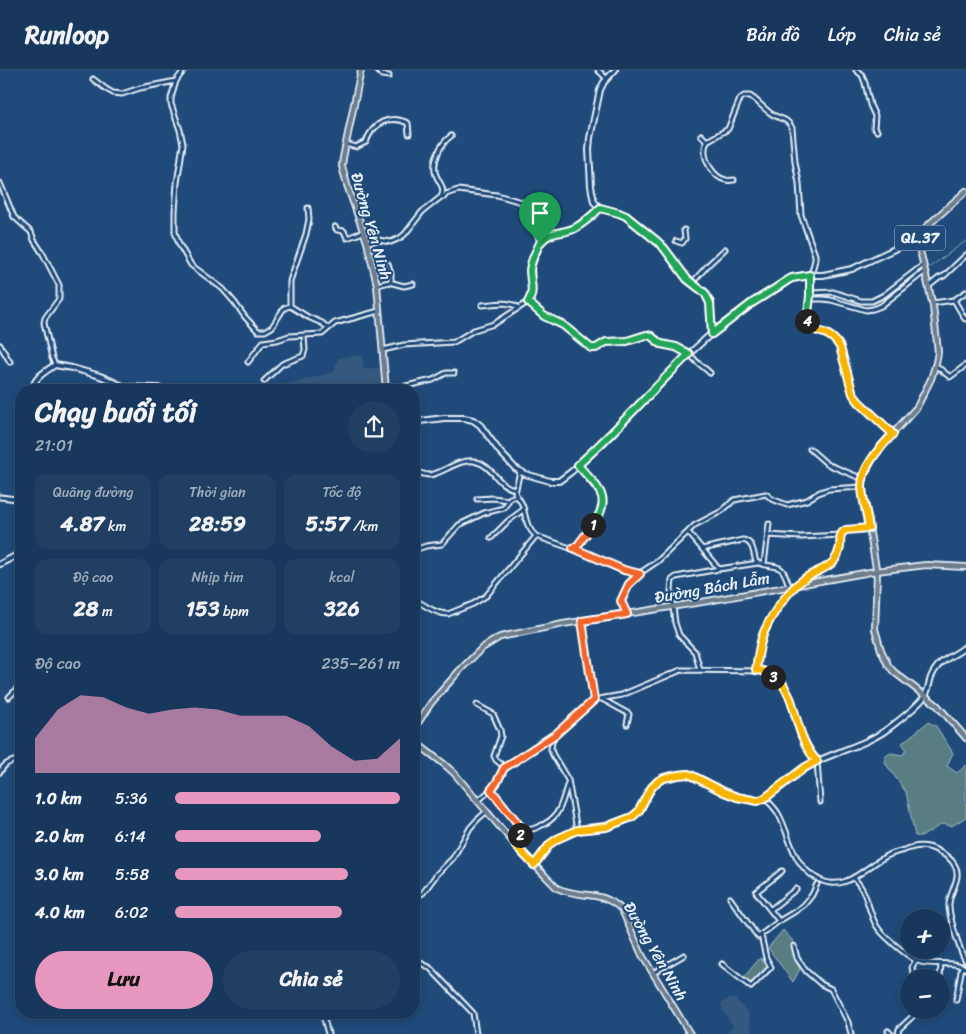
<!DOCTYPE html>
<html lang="vi">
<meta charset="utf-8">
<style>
:root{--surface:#17385c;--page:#203f62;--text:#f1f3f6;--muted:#9eacbb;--line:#365272;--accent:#e797bd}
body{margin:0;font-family:Sriracha,sans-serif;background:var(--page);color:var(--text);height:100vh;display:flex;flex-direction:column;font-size:19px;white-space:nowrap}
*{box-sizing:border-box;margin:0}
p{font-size:16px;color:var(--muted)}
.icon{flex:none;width:28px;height:28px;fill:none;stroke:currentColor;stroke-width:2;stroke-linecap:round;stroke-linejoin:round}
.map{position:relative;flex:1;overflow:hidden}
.drawer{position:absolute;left:15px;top:314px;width:405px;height:635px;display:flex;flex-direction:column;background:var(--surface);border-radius:20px;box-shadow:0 2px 8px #0003,0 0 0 1px var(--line)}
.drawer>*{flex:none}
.fabs{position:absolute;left:900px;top:839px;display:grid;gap:10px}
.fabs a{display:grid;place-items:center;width:50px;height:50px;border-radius:50%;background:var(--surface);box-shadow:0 2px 8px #0003,0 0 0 1px var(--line);font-size:25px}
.pin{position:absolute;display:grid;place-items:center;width:42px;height:42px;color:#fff;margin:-51px -21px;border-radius:50% 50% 50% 0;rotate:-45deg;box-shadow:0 0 5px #0007}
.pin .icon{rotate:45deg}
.km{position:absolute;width:25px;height:25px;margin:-12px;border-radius:50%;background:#222;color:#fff;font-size:14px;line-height:25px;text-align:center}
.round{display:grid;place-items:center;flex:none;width:52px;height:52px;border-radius:26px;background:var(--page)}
.summary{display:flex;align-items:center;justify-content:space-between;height:85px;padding:0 20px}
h1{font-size:28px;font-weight:700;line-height:38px}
.metrics{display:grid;grid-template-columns:repeat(3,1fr);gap:8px;height:85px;padding:5px 20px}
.metrics div{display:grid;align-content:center;border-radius:12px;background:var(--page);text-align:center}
.metrics b{font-size:21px;font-weight:700}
.metrics small{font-size:14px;font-weight:400}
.metrics p{font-size:14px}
.chart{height:140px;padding:10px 20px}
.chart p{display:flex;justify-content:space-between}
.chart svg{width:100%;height:90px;margin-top:5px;fill:var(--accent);opacity:.7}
.cta{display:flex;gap:10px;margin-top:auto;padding:10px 20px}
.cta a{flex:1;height:58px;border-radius:30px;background:var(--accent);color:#111;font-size:20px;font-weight:700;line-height:58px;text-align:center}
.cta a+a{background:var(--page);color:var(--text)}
ul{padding:0 20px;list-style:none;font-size:16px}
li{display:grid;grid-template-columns:80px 60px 1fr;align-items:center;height:38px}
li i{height:12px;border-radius:6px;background:var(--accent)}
header{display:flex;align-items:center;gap:30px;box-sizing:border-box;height:70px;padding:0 25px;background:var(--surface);border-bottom:1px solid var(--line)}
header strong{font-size:24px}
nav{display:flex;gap:28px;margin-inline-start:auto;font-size:18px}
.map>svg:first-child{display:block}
.built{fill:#36587e}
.green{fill:#597e84;stroke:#a0b8be}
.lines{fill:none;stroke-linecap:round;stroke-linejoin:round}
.stream{stroke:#87acc4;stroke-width:1}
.minor-casing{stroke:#e8f1f8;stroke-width:7}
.tertiary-casing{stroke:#e8f1f8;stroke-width:8}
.primary-casing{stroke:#e8f1f8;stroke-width:8}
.minor{stroke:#1f4a7a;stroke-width:3}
.tertiary{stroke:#1f4a7a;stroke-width:4}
.primary{stroke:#6d7d8c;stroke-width:4.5}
.split-1-casing{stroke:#fff;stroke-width:10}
.split-2-casing{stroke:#fff;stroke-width:10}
.split-3-casing{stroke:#fff;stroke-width:10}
.split-4-casing{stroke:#fff;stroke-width:10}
.split-5-casing{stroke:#fff;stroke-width:10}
.split-1{stroke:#22a559;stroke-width:6}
.split-2{stroke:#f0652b;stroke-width:6}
.split-3{stroke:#f5b400;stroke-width:6}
.split-4{stroke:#f5b400;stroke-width:6}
.split-5{stroke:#22a559;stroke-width:6}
.labels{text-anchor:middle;stroke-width:4;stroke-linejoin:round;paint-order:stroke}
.shield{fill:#1f4a7a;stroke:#acbfd2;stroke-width:1}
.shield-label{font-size:15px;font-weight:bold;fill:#e8f1f8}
.street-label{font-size:16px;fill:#e8f1f8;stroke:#1f4a7a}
</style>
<header>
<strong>Runloop</strong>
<nav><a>Bản đồ</a><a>Lớp</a><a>Chia sẻ</a></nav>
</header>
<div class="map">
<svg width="966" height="964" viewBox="0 0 966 964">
<rect width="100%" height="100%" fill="#1f4a7a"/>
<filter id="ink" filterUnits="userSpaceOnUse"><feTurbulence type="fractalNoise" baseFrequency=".02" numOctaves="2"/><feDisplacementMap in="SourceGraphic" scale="10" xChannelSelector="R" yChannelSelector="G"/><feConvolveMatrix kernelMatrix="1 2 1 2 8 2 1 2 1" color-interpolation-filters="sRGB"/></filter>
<g filter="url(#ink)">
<path class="built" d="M362 285 364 299 381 297 382 320H284L283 315 334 302 338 288Z
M729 928 736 929 749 944 751 960 753 964H726L733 956 723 941 721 933Z"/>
<path class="green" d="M928 652 936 656 953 683 947 696 957 703 966 695V747L952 756 942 754 923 766H915L906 722 885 693V686L891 683 903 685 906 679 902 673Z
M783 860 793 871V885L800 899 793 912 768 878Z
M760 888 768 897 752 915 743 908Z"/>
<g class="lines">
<path class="stream" d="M927 199 966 171
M837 225 857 233 868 234 878 232 889 223 917 205"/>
<defs>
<path id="minor" d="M377 0 382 5 389 6
M598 0 607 9
M856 0 862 5 865 13 870 35 875 46 874 58 877 61
M93 9 106 19 113 23 122 24 140 18 176 11 184 0
M176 11 171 28V34L180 60 183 74 177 113 175 142V162L179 174 191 195 223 219 235 233 245 247 258 261H265L272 257 284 238 290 236 308 247 322 253 328 258
M701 65 707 71
M346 74 356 77 366 72C373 53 389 44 408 53L409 64
M734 110C731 110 729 111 726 110 714 108 704 91 705 79 705 76 706 74 707 71L728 59 740 29 744 26H750C757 30 762 37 769 42 778 50 786 46 792 58L795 92 799 113 801 145 815 185V190L811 205
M0 113 14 147 31 162 34 170 43 184 59 215V229L45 248 44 253 52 288 55 295
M442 127H444L446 124 458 120 497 125 525 133 527 136 540 172
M335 157 337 160 344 161 347 168 363 162
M676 171 682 173 685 169 684 160
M367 172 378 170 391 172 400 168 405 164 422 142 441 127C446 118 439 113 436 105 431 92 441 73 451 66
M388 194 391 204V212
M810 205V226L808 258C821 262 832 264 840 277L853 324 859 332 893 363
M692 213 709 194 725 179
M377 215 389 212 404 216 413 214
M929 216 939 208 944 206 966 185
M810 223 833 222 861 231H872L884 225 923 195
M810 229H823L831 230 866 240 873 239 881 236 925 201
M954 230 965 249H966
M528 232 544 246 563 255 591 278H596L606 272 627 271 646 265 651 266 661 274 676 277 689 284
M933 233 954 230 966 222
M482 235C494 234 509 230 519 238
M290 236V211L306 164 309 149 308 138
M0 275 10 292
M383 280 404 275 454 272 474 260 494 254 528 232 532 222 531 196 541 171 551 164 575 158 600 138
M690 283C694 292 703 296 710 303
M248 292 263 272 277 270 289 266 322 264 335 253 379 241
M935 295 950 307 966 295
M264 311 282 294 303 286 305 280 304 265
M388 320 433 310 446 303H454
M810 379 827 394 863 409
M414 401C418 402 424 405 429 405 442 404 459 388 474 391 495 396 495 415 515 419
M520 401 515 423C518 428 522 432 523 437 526 448 526 457 536 466L570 478 579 475 597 449 603 433V427L599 421 578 395
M0 427 17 429 21 426
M477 429 493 428 508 430
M688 462 719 499 758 493
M768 465 801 467 841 465
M491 468 508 451 523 440
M574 478 624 501 640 503
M702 479 743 470C754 472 753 483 756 492 776 501 781 488 789 516
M414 480 426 476 442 474 459 455 484 443 504 438 510 428 517 426
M764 494 769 454
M414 529C424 535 436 544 448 544L473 534 486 526 536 466
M627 544 621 531 629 514 640 503 658 491 695 455 722 441 734 430 766 424 772 429 787 435 807 430 820 422 829 419 862 417
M582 551 594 630
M700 600 695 582 679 565 675 553 671 520 672 510 676 507 719 499
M756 600C758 587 759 574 765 562 772 544 788 520 804 509 813 502 826 500 834 491 837 487 839 482 840 477 841 470 838 464 846 460L869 458
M9 627 18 618 21 616
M599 629 622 625 681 600 763 601 773 608 780 609 790 628 801 665 812 685 817 691 820 732
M477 635 493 644 500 660 501 666 494 686 496 690 502 695 504 698 496 715 478 731
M504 698 554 665
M0 702C5 692 11 692 21 689
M491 720 520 756C526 761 531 760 538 757 561 748 561 734 568 713
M765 728C770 733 776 739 779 745 791 768 792 795 818 809 844 823 862 800 883 788 889 784 896 782 904 780 915 776 925 774 936 780 942 783 951 788 954 794 963 807 950 820 949 834 948 844 960 882 966 891
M577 760 568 710 553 685 551 680 552 671 556 664 596 629H602L629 644 627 654
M516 776 523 758
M854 808C857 812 861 816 863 821 868 831 870 843 875 853 879 863 908 887 918 891 933 897 955 889 966 899
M414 828 423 823 437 804 453 788 470 758 477 750 486 742
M730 828 758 867 779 851 794 842 804 835 812 825 817 814
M770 840 796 819
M779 851 756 822 782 801
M794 876 797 888 806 901 821 914 831 919 848 952 851 964
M414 890 429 897 473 943 476 964
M722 894 751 917 771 897 766 888 761 865
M653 903 684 885
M914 908 912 897 916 890
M940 908 941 894
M956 930 962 896
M325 942 324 949 328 964
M888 961 891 964
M898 964 899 959 913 946"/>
<path id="tertiary" d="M615 0 604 12 600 20 590 68 589 80 591 116 594 132 600 138 619 143 626 146 658 172 664 178 687 209 705 223 710 233 712 263
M33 320C33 308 46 301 55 295L72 298 100 306 125 317 158 318 163 320
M414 353 420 351 444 348H464L473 350 480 355 500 382 515 398 525 404 536 407 550 411H559L571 402 604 372 689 284 712 263 752 233 792 208 811 205H823L852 199 920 167
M0 494 21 483
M534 795 550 774 557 769 577 760 606 757 632 747 641 739 652 717 658 711 664 708 677 705 688 704 706 712 724 722 737 727 758 731 765 728C783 716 797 701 816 692 840 680 868 674 889 658 897 652 922 633 926 624 931 612 928 608 938 596 946 587 958 584 966 576"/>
<path id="primary" d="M361 0 343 88 342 96 347 115 367 172 377 215 386 320
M966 121 926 157C922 164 919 169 919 176L933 236 938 282 936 293 931 309 917 337 876 382 865 403 862 417 877 504 875 559 881 580 888 595 894 602 937 635 966 668
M414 659 431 633 460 600 482 578 500 567 563 554 702 532 876 501 926 495 966 497
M414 671 444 694 454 703 516 776 557 818C580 829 602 819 622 840L642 885 690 964"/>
</defs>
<use href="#minor" class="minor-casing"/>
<use href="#tertiary" class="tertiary-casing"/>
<use href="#primary" class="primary-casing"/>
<use href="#minor" class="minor"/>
<use href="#tertiary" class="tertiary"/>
<use href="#primary" class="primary"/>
</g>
</g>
<g class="lines" filter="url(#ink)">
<defs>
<path id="split-1" d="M540 173C536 181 531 190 530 200 530 211 535 222 528 232L544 246 563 255 591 278H596L606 272 627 271 646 265 651 266 661 274 676 277 689 284C651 321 617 360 578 395 597 418 614 426 593 455"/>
<path id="split-2" d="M520 765 523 758 520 756 491 720 497 712 504 698 556 664 594 630 582 551 627 544 621 531 629 514 640 504 624 500 573 478 578 475 593 455"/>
<path id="split-3" d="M520 765 516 776 534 795 550 774 557 769 577 760 606 757 632 747 638 742 648 723 652 717 658 711 664 708 678 705 688 704 693 706 724 722 737 727 758 731 765 728 804 698 817 691C801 674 798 652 791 630 788 623 784 616 780 609L773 607"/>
<path id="split-4" d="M773 607 763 601 756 600C758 587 759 574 764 562 772 544 788 520 804 509 813 502 826 500 834 491 837 487 839 482 840 477 841 470 838 464 846 460L869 458C867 445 863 431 862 418 861 397 880 378 893 364L859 332 853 324 840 277C832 263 821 262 808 258L807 251"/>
<path id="split-5" d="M540 173C551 159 562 165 575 158 584 153 593 145 600 138L619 143 626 146 658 172 664 178 687 209 705 223 710 233 712 264 752 233 776 218 788 210 792 208 810 205V226L807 251"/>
</defs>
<use href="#split-1" class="split-1-casing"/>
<use href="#split-2" class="split-2-casing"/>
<use href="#split-3" class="split-3-casing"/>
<use href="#split-4" class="split-4-casing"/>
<use href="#split-5" class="split-5-casing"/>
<use href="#split-1" class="split-1"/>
<use href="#split-2" class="split-2"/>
<use href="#split-3" class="split-3"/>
<use href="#split-4" class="split-4"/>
<use href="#split-5" class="split-5"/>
</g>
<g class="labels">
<rect class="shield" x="895" y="155.5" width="50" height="25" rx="4"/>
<g class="shield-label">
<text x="920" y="173">QL.37</text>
</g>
<g class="street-label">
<text transform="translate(372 156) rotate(74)" y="6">Đường Yên Ninh</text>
<text transform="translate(712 517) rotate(-10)" y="6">Đường Bách Lẫm</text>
<text transform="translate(656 881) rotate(60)" y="6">Đường Yên Ninh</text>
</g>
</g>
</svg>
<div class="fabs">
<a>+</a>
<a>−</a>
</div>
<div class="pin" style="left:540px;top:173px;background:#1e9e55"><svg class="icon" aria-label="arrive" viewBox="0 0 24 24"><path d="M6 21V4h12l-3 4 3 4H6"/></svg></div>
<b class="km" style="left:593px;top:455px">1</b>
<b class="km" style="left:520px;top:765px">2</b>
<b class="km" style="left:773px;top:607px">3</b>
<b class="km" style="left:807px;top:251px">4</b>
<section class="drawer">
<div class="summary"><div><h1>Chạy buổi tối</h1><p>21:01</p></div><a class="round"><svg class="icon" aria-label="share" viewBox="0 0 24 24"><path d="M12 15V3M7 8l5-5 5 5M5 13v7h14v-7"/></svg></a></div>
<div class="metrics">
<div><p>Quãng đường</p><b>4.87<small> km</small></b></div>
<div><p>Thời gian</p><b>28:59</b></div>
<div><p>Tốc độ</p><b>5:57<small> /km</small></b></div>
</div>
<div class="metrics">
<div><p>Độ cao</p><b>28<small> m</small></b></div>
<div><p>Nhịp tim</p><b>153<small> bpm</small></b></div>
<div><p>kcal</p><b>326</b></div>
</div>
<div class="chart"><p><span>Độ cao</span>235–261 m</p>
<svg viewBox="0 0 160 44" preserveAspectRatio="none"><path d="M0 44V27L10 13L20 6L30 7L40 12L50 15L60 13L70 12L80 13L90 16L100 16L110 16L120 21L130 31L140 38L150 37L160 27V44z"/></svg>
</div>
<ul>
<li><b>1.0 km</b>5:36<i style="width:100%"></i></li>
<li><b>2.0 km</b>6:14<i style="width:65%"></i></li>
<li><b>3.0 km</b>5:58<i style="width:77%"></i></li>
<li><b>4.0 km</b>6:02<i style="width:74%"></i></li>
</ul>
<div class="cta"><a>Lưu</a><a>Chia sẻ</a></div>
</section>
</div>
